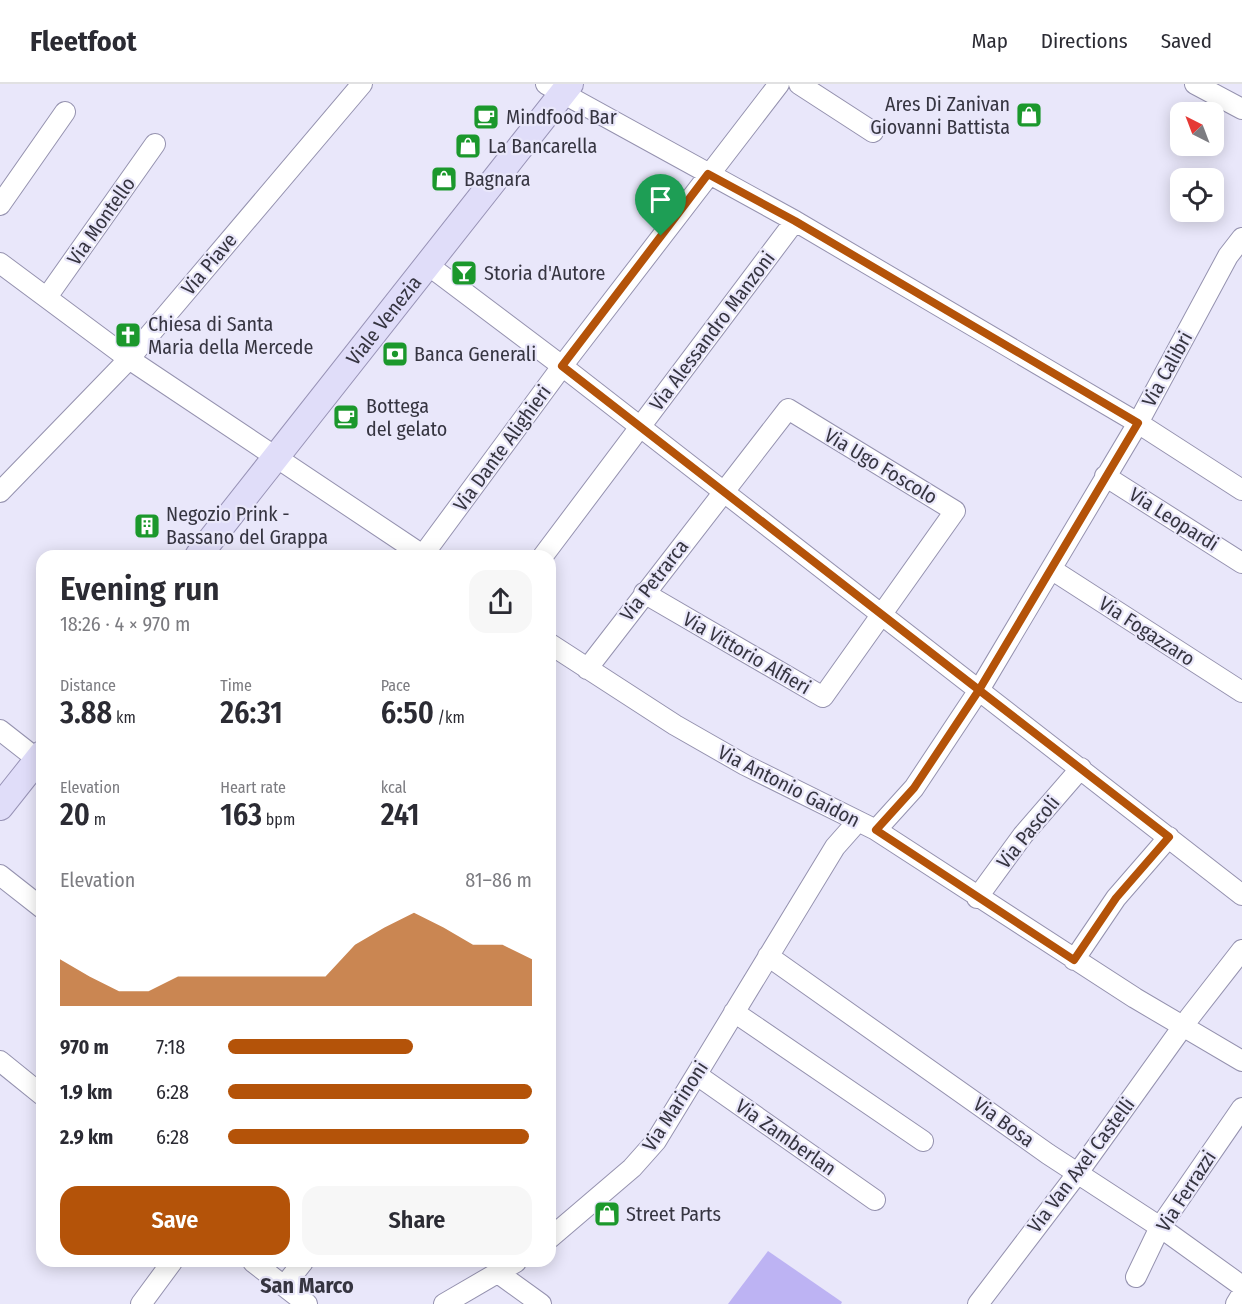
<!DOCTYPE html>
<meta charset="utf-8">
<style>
:root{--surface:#fff;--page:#f7f7f7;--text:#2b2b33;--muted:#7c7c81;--line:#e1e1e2;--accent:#b45309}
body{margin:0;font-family:"Fira Sans Condensed",sans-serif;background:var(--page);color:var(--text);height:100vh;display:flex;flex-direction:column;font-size:22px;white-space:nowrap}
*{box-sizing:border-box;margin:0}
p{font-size:20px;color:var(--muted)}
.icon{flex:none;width:33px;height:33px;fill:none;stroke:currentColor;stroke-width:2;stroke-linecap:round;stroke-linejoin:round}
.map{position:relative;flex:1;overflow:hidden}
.details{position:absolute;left:36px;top:466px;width:520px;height:717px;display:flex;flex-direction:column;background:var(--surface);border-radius:18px;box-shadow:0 3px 15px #0003}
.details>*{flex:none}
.needle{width:39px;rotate:318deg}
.controls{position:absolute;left:1170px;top:18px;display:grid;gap:12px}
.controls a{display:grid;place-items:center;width:54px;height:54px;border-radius:12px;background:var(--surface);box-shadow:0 3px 15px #0003;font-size:30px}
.pin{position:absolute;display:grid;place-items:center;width:51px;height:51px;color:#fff;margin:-62px -26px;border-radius:50% 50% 50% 0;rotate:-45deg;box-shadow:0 0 6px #0007}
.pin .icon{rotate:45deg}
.round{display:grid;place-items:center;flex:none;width:63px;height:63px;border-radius:18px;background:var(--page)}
.head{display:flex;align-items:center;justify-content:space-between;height:102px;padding:0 24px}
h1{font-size:33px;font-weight:600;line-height:45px}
.figures{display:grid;grid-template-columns:repeat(3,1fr);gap:9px;height:102px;padding:6px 24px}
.figures div{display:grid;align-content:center}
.figures b{font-size:30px;font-weight:600}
.figures small{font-size:16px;font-weight:400}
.figures p{font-size:16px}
.chart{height:168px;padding:12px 24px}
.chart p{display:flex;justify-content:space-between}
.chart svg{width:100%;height:108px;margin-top:6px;fill:var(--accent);opacity:.7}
.cta{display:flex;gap:12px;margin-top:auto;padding:12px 24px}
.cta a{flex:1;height:69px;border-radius:18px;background:var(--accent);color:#fff;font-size:24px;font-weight:600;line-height:69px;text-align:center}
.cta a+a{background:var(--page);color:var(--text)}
ul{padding:0 24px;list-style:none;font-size:20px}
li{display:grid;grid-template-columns:96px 72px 1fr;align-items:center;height:45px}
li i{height:15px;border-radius:8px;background:var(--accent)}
header{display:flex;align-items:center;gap:36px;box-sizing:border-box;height:84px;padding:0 30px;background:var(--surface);border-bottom:2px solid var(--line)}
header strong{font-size:28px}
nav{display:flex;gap:33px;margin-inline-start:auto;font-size:21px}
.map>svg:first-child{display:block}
.green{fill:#bdb3f3}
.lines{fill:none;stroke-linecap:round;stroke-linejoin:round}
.minor-casing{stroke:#9592af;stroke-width:22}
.major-casing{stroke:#9893b6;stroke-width:28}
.minor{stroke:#fff;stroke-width:20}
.major{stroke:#e0ddf9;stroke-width:26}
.route-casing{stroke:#fff;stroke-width:12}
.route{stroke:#b45309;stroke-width:8}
.labels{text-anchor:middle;stroke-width:4.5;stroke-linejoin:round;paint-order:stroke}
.poi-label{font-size:20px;fill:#363541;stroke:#e9e7fa;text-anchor:start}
.street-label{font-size:20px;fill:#363541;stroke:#e9e7fa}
.quarter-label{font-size:22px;font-weight:bold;fill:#363541;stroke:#e9e7fa}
</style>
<header>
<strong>Fleetfoot</strong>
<nav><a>Map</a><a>Directions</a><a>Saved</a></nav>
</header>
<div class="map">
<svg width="1242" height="1220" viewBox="0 0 1242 1220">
<rect width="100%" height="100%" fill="#e9e7fa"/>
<path class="green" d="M768 1167 842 1218 841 1220H728Z"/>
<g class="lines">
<defs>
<path id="minor" d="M546 0 795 137 1138 339 1242 406
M799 0 873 48
M1195 0 1242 25
M0 121 65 28
M0 179 129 275 424 472
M428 181 562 282 1242 811
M47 213 155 60
M1105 392 1242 479
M0 408 129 275 362 0
M423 471 566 277 779 0
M543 472 795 137
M1051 485 1242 608
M550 560 675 641 745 681 876 746 1135 914 1242 977
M587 585 788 325 955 427 823 613 644 509
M0 646 37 675
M876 746 914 704 979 606 1138 339 1228 172 1242 154
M0 791 42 824
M977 814 1023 751 1081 684
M768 872 1048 1070 1160 1143 1242 1202
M1074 876 1116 814 1169 753
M734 928 923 1057
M0 977 42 1011
M697 991 875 1116
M550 1154 632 1084 656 1057 835 763 858 737
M253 1178 307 1220
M498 1189 541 1220
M1136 1193 1160 1143 1242 1024
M284 1202 303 1178
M141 1220 172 1178
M444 1220 516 1178
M978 1220 1077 1090 1189 934 1242 866
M1236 1220 1242 1210"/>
<g id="major">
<path id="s1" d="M198 472 570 0"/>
<path d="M0 723 42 670"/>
</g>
</defs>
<use href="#minor" class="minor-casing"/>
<use href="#major" class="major-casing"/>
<use href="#minor" class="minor"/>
<use href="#major" class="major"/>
</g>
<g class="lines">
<defs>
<path id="route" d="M661 152 562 282 979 606 914 704 876 746 1074 876 1116 814 1169 753 979 606 1138 339 795 137 708 90 661 152"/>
</defs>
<use href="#route" class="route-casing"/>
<use href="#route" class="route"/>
</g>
<defs>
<symbol id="shop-square" viewBox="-11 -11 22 22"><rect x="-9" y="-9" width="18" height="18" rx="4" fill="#1b982c" stroke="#e9e7fa"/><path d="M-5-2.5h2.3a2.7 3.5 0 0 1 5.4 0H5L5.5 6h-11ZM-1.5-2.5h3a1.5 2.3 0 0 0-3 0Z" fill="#fff"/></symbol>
<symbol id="cafe-square" viewBox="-11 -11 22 22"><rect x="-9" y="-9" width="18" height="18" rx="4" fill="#1b982c" stroke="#e9e7fa"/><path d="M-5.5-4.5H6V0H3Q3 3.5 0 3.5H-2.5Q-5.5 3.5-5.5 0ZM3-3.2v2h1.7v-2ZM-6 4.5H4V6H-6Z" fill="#fff"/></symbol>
<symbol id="bar-square" viewBox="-11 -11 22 22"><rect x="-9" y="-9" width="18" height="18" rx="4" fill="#1b982c" stroke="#e9e7fa"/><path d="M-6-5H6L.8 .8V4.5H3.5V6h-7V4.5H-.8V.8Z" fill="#fff"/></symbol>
<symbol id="church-square" viewBox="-11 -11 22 22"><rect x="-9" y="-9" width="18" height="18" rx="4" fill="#1b982c" stroke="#e9e7fa"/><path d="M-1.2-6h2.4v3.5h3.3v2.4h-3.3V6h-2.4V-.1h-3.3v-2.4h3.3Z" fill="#fff"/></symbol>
<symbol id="bank-square" viewBox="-11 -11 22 22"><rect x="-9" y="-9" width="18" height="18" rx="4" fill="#1b982c" stroke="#e9e7fa"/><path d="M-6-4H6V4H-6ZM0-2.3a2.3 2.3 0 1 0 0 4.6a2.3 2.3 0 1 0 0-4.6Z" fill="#fff"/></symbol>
<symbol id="building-square" viewBox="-11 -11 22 22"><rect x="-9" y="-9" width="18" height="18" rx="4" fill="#1b982c" stroke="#e9e7fa"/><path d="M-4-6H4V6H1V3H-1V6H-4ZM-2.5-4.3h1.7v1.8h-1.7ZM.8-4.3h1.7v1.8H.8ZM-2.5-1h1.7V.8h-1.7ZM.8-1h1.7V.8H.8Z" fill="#fff"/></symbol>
</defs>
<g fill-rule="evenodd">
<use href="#shop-square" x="1014" y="16" width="30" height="30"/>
<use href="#cafe-square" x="471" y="18" width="30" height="30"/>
<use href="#shop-square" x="453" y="47" width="30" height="30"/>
<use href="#shop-square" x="429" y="80" width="30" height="30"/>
<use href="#bar-square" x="449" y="174" width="30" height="30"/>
<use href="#church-square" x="113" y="236" width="30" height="30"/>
<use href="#bank-square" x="380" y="255" width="30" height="30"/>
<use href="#cafe-square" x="331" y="318" width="30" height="30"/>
<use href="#building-square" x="132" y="427" width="30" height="30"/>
<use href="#shop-square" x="592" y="1115" width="30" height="30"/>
</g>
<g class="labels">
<g class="poi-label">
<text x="1010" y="27" text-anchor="end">Ares Di Zanivan<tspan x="1010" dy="23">Giovanni Battista</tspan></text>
<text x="506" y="40">Mindfood Bar</text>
<text x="488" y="69">La Bancarella</text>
<text x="464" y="102">Bagnara</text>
<text x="484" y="196">Storia d'Autore</text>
<text x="148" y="247">Chiesa di Santa<tspan x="148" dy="23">Maria della Mercede</tspan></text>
<text x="414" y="277">Banca Generali</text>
<text x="366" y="329">Bottega<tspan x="366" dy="23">del gelato</tspan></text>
<text x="166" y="437">Negozio Prink -<tspan x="166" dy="23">Bassano del Grappa</tspan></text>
<text x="626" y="1137">Street Parts</text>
</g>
<g class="street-label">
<text transform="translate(101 137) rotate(-55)" y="7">Via Montello</text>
<text transform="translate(209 180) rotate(-50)" y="7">Via Piave</text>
<text dy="7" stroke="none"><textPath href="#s1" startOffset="300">Viale Venezia</textPath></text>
<text transform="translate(712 247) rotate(-53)" y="7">Via Alessandro Manzoni</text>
<text transform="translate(1167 285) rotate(-61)" y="7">Via Calibri</text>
<text transform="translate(502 364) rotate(-54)" y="7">Via Dante Alighieri</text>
<text transform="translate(881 382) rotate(31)" y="7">Via Ugo Foscolo</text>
<text transform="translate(1174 435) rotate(32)" y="7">Via Leopardi</text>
<text transform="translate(654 496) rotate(-52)" y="7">Via Petrarca</text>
<text transform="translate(1147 547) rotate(33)" y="7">Via Fogazzaro</text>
<text transform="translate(747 569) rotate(30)" y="7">Via Vittorio Alfieri</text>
<text transform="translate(789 702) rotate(27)" y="7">Via Antonio Gaidon</text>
<text transform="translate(1028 748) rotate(-51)" y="7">Via Pascoli</text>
<text transform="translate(675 1022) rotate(-57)" y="7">Via Marinoni</text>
<text transform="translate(1004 1038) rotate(36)" y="7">Via Bosa</text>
<text transform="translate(786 1053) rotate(35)" y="7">Via Zamberlan</text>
<text transform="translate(1081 1081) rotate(-53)" y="7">Via Van Axel Castelli</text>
<text transform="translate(1186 1107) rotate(-57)" y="7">Via Ferrazzi</text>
</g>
<g class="quarter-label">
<text x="307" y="1209">San Marco</text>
</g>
</g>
</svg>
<div class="controls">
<a><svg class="needle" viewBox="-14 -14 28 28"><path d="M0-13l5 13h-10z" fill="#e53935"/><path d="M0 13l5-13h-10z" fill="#7c7c81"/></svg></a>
<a><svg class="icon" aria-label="locate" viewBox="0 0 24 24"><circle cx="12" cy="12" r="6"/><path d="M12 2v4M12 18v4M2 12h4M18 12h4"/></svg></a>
</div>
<div class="pin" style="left:661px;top:152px;background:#1e9e55"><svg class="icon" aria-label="arrive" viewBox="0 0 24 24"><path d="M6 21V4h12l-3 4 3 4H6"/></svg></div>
<section class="details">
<div class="head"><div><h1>Evening run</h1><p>18:26 · 4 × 970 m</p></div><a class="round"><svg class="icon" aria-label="share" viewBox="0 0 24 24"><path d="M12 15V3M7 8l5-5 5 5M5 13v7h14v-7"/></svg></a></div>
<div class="figures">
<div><p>Distance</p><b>3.88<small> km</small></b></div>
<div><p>Time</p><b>26:31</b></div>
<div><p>Pace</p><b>6:50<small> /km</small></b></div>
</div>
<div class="figures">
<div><p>Elevation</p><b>20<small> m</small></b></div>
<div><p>Heart rate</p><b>163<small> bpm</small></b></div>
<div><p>kcal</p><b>241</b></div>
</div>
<div class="chart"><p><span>Elevation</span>81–86 m</p>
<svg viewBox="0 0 160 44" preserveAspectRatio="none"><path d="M0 44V25L10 32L20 38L30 38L40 32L50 32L60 32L70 32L80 32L90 32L100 19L110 12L120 6L130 12L140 19L150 19L160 25V44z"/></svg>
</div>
<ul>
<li><b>970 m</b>7:18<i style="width:61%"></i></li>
<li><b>1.9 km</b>6:28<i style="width:100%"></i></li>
<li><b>2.9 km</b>6:28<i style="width:99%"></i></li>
</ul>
<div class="cta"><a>Save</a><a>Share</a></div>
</section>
</div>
